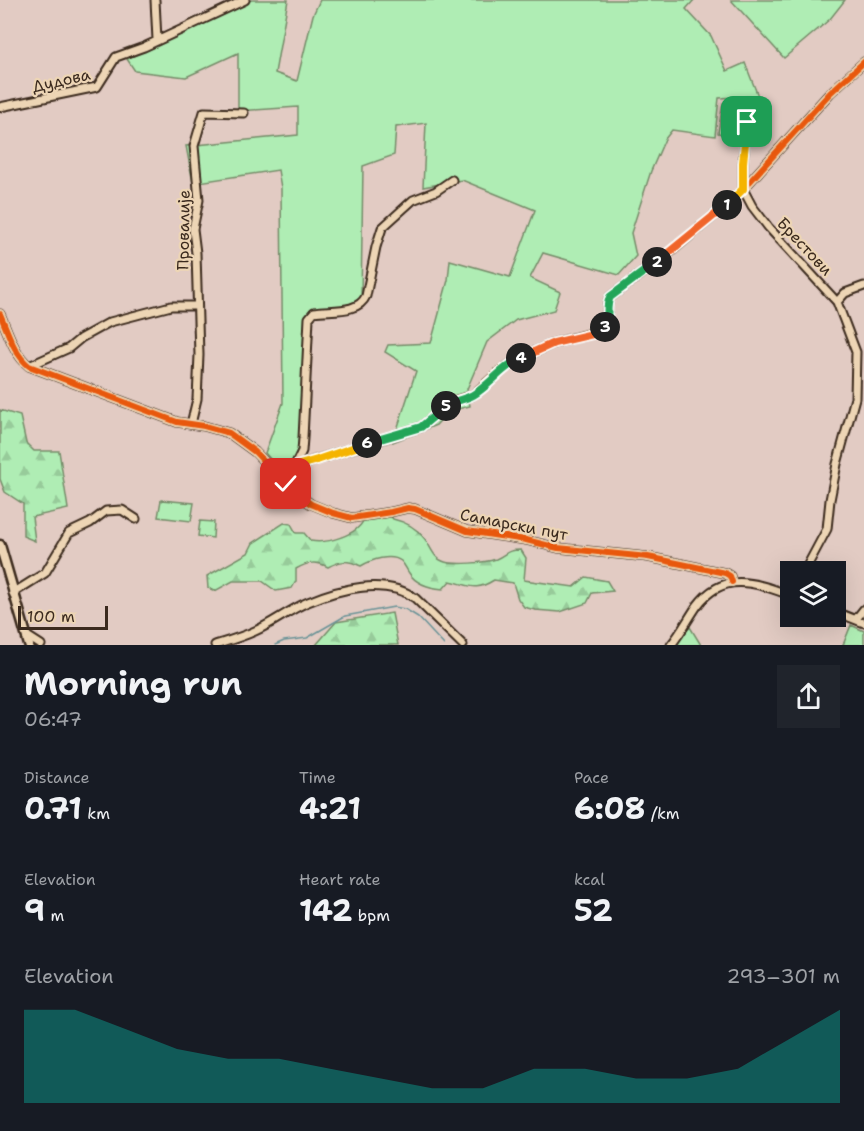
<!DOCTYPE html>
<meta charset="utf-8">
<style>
:root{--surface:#171b24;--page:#20242c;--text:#f1f3f6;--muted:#9ea1a6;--accent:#0f766e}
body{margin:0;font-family:"Shantell Sans",sans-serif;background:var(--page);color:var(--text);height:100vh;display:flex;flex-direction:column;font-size:22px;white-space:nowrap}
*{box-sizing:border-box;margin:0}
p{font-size:20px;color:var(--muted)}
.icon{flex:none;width:33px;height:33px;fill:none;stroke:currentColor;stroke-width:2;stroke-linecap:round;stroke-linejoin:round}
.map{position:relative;height:645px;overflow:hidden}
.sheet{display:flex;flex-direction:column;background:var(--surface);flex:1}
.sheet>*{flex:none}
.fabs{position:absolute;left:780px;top:561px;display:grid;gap:12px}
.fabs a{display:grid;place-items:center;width:66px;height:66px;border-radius:0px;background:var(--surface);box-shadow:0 6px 24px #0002;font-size:30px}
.scale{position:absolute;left:18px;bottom:15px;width:90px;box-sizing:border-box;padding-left:6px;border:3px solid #3b2a1e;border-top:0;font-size:16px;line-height:21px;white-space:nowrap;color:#3b2a1e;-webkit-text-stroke:4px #edd5b5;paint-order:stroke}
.pin{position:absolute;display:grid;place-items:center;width:51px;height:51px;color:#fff;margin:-26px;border-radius:12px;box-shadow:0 3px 9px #0006}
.km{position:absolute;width:30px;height:30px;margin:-15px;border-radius:50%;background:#222;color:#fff;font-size:16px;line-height:30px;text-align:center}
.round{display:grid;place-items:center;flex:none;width:63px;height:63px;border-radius:0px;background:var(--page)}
.head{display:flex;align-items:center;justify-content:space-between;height:102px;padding:0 24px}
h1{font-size:33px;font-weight:700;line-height:45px}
.figures{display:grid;grid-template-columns:repeat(3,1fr);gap:9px;height:102px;padding:6px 24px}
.figures div{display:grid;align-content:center}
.figures b{font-size:30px;font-weight:700}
.figures small{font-size:16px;font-weight:400}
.figures p{font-size:16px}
.chart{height:168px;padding:12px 24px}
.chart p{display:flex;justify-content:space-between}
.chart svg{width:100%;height:108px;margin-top:6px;fill:var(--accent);opacity:.7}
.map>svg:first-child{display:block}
.green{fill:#afedb4;stroke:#758c69;stroke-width:1.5}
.forest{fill:url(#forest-firs);stroke:#758c69;stroke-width:1.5}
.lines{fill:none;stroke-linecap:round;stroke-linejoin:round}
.stream{stroke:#6a9397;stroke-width:1.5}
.minor-casing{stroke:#3b2a1e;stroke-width:11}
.major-casing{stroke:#3b2a1e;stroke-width:13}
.minor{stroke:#edd5b5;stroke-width:7}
.major{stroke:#edd5b5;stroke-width:8}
.cycleway-casing{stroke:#edd5b5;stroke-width:10}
.cycleway{stroke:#e8590c;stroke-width:6}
.split-1-casing{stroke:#fff;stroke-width:12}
.split-2-casing{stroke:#fff;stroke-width:12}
.split-3-casing{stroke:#fff;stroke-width:12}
.split-4-casing{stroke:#fff;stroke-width:12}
.split-5-casing{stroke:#fff;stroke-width:12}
.split-6-casing{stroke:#fff;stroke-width:12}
.split-7-casing{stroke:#fff;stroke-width:12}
.split-1{stroke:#f5b400;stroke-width:8}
.split-2{stroke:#f0652b;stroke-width:8}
.split-3{stroke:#22a559;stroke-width:8}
.split-4{stroke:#f0652b;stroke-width:8}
.split-5{stroke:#22a559;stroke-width:8}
.split-6{stroke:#22a559;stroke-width:8}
.split-7{stroke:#f5b400;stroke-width:8}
.labels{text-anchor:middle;stroke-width:4.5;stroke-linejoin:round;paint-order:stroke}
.street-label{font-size:16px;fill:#3b2a1e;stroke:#edd5b5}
</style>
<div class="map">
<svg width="864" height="645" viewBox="0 0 864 645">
<defs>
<pattern id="forest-firs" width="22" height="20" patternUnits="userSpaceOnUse" patternTransform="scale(1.5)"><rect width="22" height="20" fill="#afedb4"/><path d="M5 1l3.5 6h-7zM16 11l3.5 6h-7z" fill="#97cb9a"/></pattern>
</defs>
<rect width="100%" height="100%" fill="#e2cbc3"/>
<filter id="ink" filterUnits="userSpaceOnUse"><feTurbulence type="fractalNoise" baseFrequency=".0167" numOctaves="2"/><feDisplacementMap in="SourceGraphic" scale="12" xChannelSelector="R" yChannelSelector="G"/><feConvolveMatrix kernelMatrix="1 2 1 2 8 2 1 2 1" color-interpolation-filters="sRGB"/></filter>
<g filter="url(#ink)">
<path class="green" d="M251 0H288L275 73 297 81 313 15 320 0H694L686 9 711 36 727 71 745 63 758 96 719 98 715 136 672 130 665 139 651 171 631 233 636 256 619 275 543 253 530 278 560 292 554 310 516 320 487 342 467 389 470 406 449 411 436 425 393 442 416 371 385 352 388 345 431 343 448 280 450 260 510 277 535 210 462 180 423 187 426 123 396 127 394 155 363 166 361 301 313 314 306 336 300 448 284 475 265 453 283 403 281 188 278 170 193 183 186 146 298 135V107L238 111V53L186 77 135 71 127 59Z
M731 0H845L830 19 784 58Z
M723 103 735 104 731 136 718 133Z
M161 500 194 503 191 521 158 517Z
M200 521 214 522 213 538 198 536Z
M851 625 864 631V645H843Z
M690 627 701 645H675Z"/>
<path class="forest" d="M0 410 20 416 26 443 34 451H59L68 509 32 517 35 541 23 536V504L5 492 0 479Z
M391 516 393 519C406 522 416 527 424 538 431 546 433 559 445 562 456 565 484 563 496 559 508 554 505 550 521 550L526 558 524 580 574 587 586 577 607 581 613 591 592 593 587 603 560 612 535 610 524 607 518 599 513 583 494 580C475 592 470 585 450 581L443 589C431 588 416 584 409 573 406 569 405 565 401 561 391 553 371 560 361 566 347 560 341 560 328 567 316 561 308 562 296 569V581L292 588 276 591 262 581H233L215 591 208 588 207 576 248 553 253 543 284 523 291 524 296 533H304L311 541C327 544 358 535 364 519Z
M392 613 398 645H316L336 622Z"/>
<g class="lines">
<path class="stream" d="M275 645 284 641 307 638 345 616 394 607 405 609 418 617 444 645"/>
<defs>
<path id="minor" d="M155 0 157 40
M0 107 97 87 116 57 144 47 245 0
M747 122 743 163V189L752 206 769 228 837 302 856 352 855 398 837 464 830 500 827 529 804 572
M837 302 845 293 864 286
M0 314C8 332 14 354 29 366L177 422 204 426 229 433 255 452 291 490 311 504 333 513 352 518 391 512 408 508 415 509 467 531 526 540 558 548 648 557 725 573 730 576 732 582
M29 366 69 348 81 338 110 322 171 306H196
M191 424 197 399 199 355 196 253 193 229 199 200 194 146 204 112 244 113
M296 466 421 427 453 401 473 395 500 371 515 361 554 343 602 330C611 320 604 308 610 297L667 255 735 198 830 93 864 62
M286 484 302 451 303 438 309 318 314 312C331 309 358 314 366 296L376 247 382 228 413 200 436 191 452 180
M13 593 45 573 69 533 90 523 106 511 122 510 136 519
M836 612 864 623
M856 619 864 609
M27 636 41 645
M215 645C228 641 242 637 255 631 273 623 289 610 308 602 339 589 385 577 415 598L463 645
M671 645C681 633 688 619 697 606 723 570 756 583 790 595"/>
<path id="major" d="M0 545 29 645"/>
</defs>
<use href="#minor" class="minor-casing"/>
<use href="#major" class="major-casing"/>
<use href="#minor" class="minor"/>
<use href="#major" class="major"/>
<defs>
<path id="cycleway" d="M0 314C8 332 14 354 29 366L177 422 204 426 229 433 255 452 291 490 311 504 333 513 352 518 391 512 408 508 415 509 467 531 526 540 558 548 648 557 725 573 730 576 732 582
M296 466 421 427 453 401 473 395 500 371 515 361 554 343 602 330C611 320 604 308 610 297L667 255 735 198 830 93 864 62"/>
</defs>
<use href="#cycleway" class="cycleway-casing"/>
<use href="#cycleway" class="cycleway"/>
</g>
</g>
<g class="lines" filter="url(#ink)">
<defs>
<path id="split-1" d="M727 205 743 189V163L747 122"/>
<path id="split-2" d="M657 262 727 205"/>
<path id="split-3" d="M605 327C610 317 605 307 610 297L657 262"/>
<path id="split-4" d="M521 358 554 343 597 333 605 327"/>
<path id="split-5" d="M446 406C455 400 464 400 473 395 490 385 502 367 521 358"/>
<path id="split-6" d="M367 443 421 427 446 406"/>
<path id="split-7" d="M286 484 296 466 317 460 367 443"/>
</defs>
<use href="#split-1" class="split-1-casing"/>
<use href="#split-2" class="split-2-casing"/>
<use href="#split-3" class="split-3-casing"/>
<use href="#split-4" class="split-4-casing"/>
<use href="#split-5" class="split-5-casing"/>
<use href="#split-6" class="split-6-casing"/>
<use href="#split-7" class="split-7-casing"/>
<use href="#split-1" class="split-1"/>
<use href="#split-2" class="split-2"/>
<use href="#split-3" class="split-3"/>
<use href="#split-4" class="split-4"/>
<use href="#split-5" class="split-5"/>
<use href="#split-6" class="split-6"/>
<use href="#split-7" class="split-7"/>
</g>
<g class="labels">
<g class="street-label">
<text transform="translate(61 80) rotate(-13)" y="6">Дудова</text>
<text transform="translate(183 230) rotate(-89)" y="6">Провалије</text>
<text transform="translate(805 246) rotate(47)" y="6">Брестови</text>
<text transform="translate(514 524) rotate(11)" y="6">Самарски пут</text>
</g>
</g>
</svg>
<div class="fabs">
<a><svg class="icon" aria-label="layers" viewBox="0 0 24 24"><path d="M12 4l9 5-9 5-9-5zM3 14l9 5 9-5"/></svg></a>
</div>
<div class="scale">100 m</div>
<div class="pin" style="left:747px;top:122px;background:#1e9e55"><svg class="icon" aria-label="arrive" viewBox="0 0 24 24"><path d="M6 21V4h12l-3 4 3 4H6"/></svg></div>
<div class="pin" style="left:286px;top:484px;background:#d93025"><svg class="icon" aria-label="check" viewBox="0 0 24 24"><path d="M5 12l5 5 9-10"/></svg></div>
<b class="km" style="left:727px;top:205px">1</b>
<b class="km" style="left:657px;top:262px">2</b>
<b class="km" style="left:605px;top:327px">3</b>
<b class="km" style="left:521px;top:358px">4</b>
<b class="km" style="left:446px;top:406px">5</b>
<b class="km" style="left:367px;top:443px">6</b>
</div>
<section class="sheet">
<div class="head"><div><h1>Morning run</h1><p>06:47</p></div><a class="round"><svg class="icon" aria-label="share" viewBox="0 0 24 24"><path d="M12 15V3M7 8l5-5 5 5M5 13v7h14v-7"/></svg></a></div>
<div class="figures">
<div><p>Distance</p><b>0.71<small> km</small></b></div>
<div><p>Time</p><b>4:21</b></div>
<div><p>Pace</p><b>6:08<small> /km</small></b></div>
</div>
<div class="figures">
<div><p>Elevation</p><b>9<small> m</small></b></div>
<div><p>Heart rate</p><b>142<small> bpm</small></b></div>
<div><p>kcal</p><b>52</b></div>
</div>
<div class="chart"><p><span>Elevation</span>293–301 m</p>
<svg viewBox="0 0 160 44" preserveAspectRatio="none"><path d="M0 44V6L10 6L20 14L30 22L40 26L50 26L60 30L70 34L80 38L90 38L100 30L110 30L120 34L130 34L140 30L150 18L160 6V44z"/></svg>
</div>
</section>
